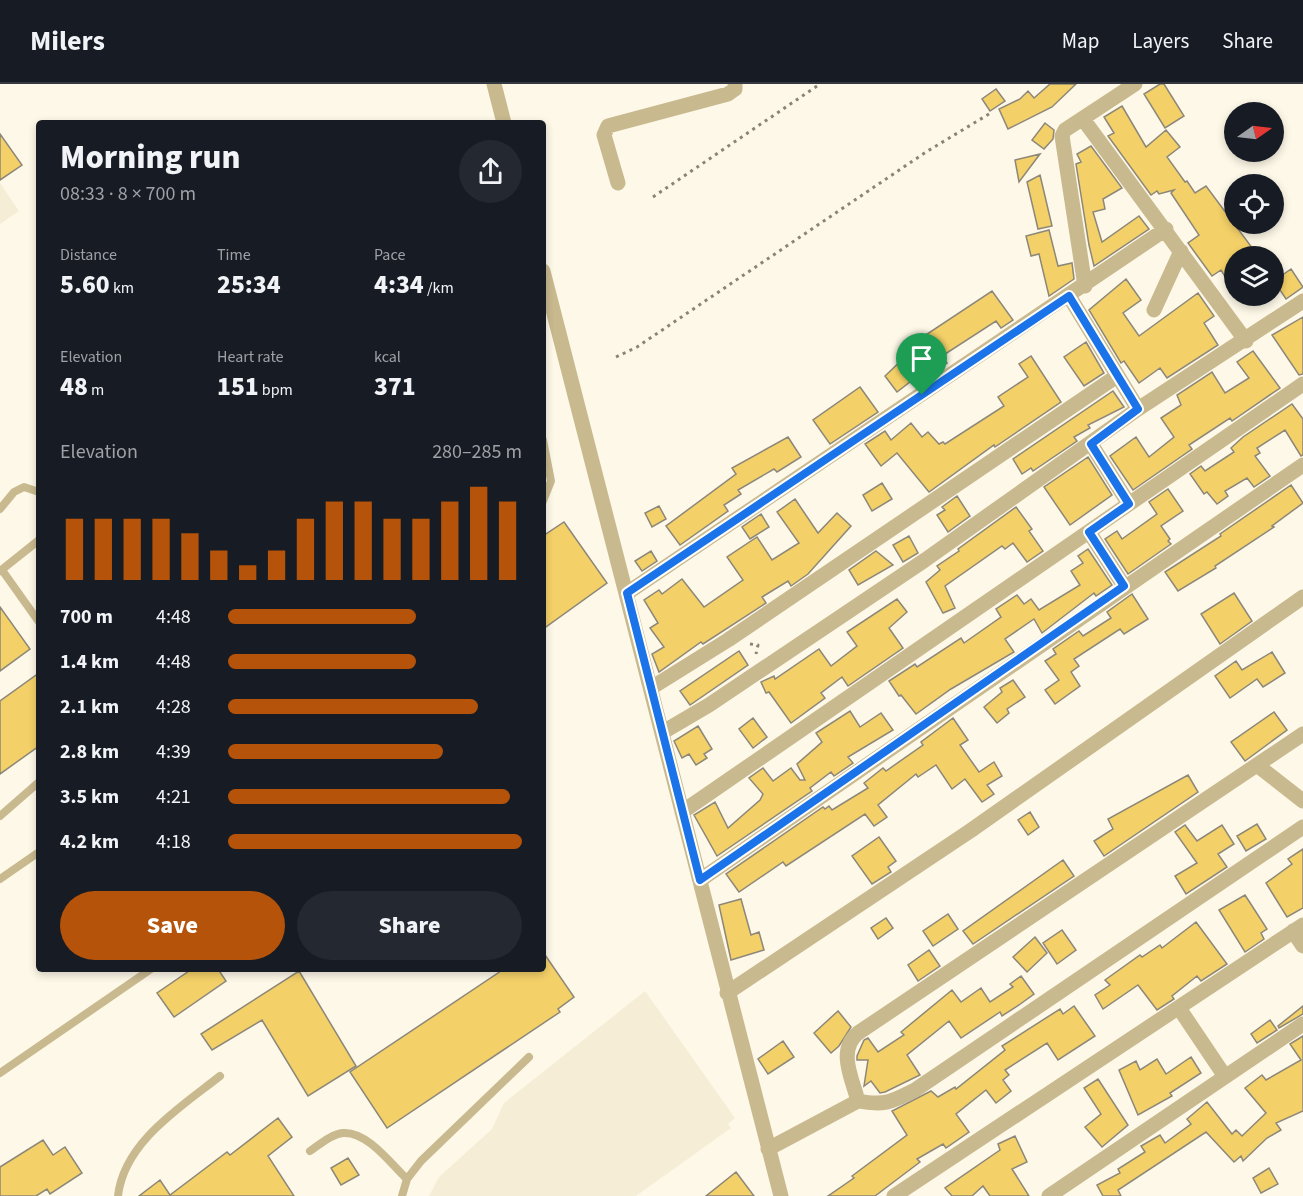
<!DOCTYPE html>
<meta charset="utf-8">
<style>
:root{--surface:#171b24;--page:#242831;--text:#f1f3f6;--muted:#9ea1a6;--line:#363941;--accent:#b45309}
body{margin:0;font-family:"Source Sans 3",sans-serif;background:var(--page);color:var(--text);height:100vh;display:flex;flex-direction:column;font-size:22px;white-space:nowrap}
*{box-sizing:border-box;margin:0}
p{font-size:20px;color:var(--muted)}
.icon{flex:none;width:33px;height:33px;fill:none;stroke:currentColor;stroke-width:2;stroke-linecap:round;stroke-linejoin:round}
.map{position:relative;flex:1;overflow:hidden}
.panel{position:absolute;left:36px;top:36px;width:510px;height:852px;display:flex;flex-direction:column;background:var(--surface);border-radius:6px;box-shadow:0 3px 9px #0003}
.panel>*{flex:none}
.needle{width:39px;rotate:76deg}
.fabs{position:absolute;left:1224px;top:18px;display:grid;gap:12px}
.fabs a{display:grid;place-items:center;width:60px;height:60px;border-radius:50%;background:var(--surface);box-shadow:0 3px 9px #0003;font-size:30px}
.pin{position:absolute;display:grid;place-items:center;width:51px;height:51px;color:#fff;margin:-62px -26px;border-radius:50% 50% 50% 0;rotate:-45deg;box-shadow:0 0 6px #0007}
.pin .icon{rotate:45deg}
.round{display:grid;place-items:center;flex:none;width:63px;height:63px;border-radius:32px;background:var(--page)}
.head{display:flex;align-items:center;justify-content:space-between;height:102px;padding:0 24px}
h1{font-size:33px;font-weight:800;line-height:45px}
.metrics{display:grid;grid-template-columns:repeat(3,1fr);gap:9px;height:102px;padding:6px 24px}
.metrics div{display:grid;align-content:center}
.metrics b{font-size:26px;font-weight:800}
.metrics small{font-size:16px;font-weight:400}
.metrics p{font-size:16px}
.chart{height:168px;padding:12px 24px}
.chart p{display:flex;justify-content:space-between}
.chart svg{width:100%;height:108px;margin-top:6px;stroke:var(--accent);stroke-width:6}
.primary-button{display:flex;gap:12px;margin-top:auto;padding:12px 24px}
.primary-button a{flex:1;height:69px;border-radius:36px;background:var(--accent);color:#fff;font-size:24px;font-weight:800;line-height:69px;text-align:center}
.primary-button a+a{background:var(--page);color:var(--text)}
ul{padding:0 24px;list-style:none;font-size:20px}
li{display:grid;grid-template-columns:96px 72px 1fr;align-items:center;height:45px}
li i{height:15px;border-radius:8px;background:var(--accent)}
header{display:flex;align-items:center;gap:36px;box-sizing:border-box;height:84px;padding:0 30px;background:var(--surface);border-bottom:2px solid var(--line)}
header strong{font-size:28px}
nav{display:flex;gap:33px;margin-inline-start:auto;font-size:21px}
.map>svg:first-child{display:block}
.built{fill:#f5edd5}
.building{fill:#f4d168;stroke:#8c8778;stroke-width:1.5}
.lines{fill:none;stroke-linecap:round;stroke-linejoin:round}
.path{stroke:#89847a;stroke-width:3;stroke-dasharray:3 4.5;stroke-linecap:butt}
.service{stroke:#c8b98f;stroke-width:8}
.minor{stroke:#c8b98f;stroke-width:15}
.route-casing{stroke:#fff;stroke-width:12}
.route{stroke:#1a73e8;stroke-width:8}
</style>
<header>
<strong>Milers</strong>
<nav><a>Map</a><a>Layers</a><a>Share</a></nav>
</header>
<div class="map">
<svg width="1303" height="1112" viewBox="0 0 1303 1112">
<rect width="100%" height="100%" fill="#fef8e8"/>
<path class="built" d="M0 99 19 127 0 140Z
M645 907 735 1034 728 1040 731 1044 636 1112H429L439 1093 492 1045 504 1019Z"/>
<path class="building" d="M1050 0H1076L1052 23 1008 45 999 25 1020 15 1028 7 1034 14Z
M1160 0H1164L1184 32 1165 44 1144 10Z
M996 5 1005 17 990 27 982 15Z
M1122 22 1146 63 1166 46 1180 63 1167 73 1185 98 1187 97 1195 109 1206 102 1253 165 1242 172H1234V207L1221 186 1212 192 1188 159 1199 151 1171 109 1174 106 1159 110 1157 107 1151 111 1108 52 1114 49 1104 33Z
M1045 39 1054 46 1053 55 1044 65 1032 56Z
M0 50 22 81 0 96Z
M1091 62 1122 104 1103 115 1105 125 1093 128 1102 158 1139 132 1149 145 1094 182 1089 161 1076 80 1081 78 1077 70Z
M1040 70 1019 98 1015 76Z
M1040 91 1052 142 1038 145 1027 98Z
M1049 146 1058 182 1072 179 1074 195 1049 212 1039 170 1031 172 1026 152Z
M1291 185 1303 203 1286 215 1274 197Z
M1126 195 1141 216 1123 229 1139 252 1198 209 1214 232 1204 239 1218 261 1167 294 1160 284 1139 299 1124 277 1121 279 1089 226Z
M992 207 1013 236 1001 244 996 237 942 272 947 279 926 294 923 288 897 308 885 292 909 269 906 264Z
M1303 233V290L1299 291 1272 251Z
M1086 258 1104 289 1084 302 1064 273Z
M1253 267 1280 304 1232 337 1230 334 1189 361 1192 365 1133 406 1110 372 1136 353 1149 373 1174 353 1161 334 1181 321 1177 311 1212 288 1225 309 1249 294 1237 278Z
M1031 272 1061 318 995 363 994 361 929 408 897 369 881 382 865 360 885 347 891 356 911 339 922 353 928 348 939 360 943 358 945 360 1004 322 998 313 1028 293 1019 280Z
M860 303 878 328 830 360 813 336Z
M1113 307 1124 323 1088 341 1090 344 1074 353 1077 357 1033 387 1031 384 1022 390 1013 375Z
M1292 320 1303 335V371L1301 372 1285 346 1257 364 1260 369 1255 372 1270 392 1254 403 1247 394 1225 407 1228 412 1217 420 1207 408 1204 410 1190 390 1201 382 1205 387 1234 368 1231 364 1243 353Z
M788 353 801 373 777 388 774 385 738 406 741 410 724 421 728 427 680 461 666 442 736 390 732 384Z
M1088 373 1112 411 1070 441 1044 403Z
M882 399 892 415 872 427 863 411Z
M1291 401 1303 419 1272 442 1274 443 1215 482 1216 484 1178 507 1165 488 1221 452 1220 450Z
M1168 405 1183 427 1161 442 1170 455 1168 457 1171 460 1128 490 1105 455 1117 447 1122 455 1157 430 1149 418Z
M957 412 970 432 948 448 937 431 945 426 942 423Z
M795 415 818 449 837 429 851 442 808 490 791 502 788 497 762 513 766 519 703 560 701 558 659 588 652 570 664 563 650 544 658 539 644 516 659 506 662 510 682 495 704 523 743 496 727 473 757 453 772 476 799 459 777 428Z
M659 422 666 435 652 443 645 429Z
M1016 423 1032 445 1029 447 1043 467 1027 478 1013 459 1005 465 1002 462 945 502 955 524 943 529 926 498 940 486 937 482 959 467 958 465Z
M761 430 769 443 750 455 742 443Z
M564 438 607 499 543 545V452Z
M909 452 918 469 903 478 893 461Z
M1088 465 1112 501 1096 512 1094 509 1042 549 1034 535 1005 555 1014 568 951 605 916 630 901 611 899 612 889 597 915 580 917 583 961 554 964 559 1001 533 996 525 1017 511 1024 520 1031 515 1039 526 1080 501 1071 487 1083 479 1078 472Z
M651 467 657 477 642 487 635 477Z
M876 467 893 481 858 501 849 486Z
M1234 509 1252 537 1220 560 1201 530Z
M1132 510 1148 535 1124 550 1120 545 1074 575 1079 582 1071 588 1080 602 1055 620 1045 606 1059 596 1045 577 1056 570 1053 565 1079 547 1083 552 1111 534 1107 528Z
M897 515 907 528 889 544 903 564 848 602 842 593 821 609 825 614 791 639 769 608 766 609 761 598 774 592 775 595 819 565 831 582 857 562 847 548Z
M0 523 30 565 0 587Z
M739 567 748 581 690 621 680 607Z
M1272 568 1285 589 1263 603 1257 595 1230 614 1215 592 1236 577 1242 586Z
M39 589V662L0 690V617Z
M1013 596 1025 613 1007 625 1009 629 997 639 984 623 1002 608 1000 604Z
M850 627 860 643 881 629 893 646 848 673 853 679 834 692 831 688 810 704 812 707 717 772 694 731 715 718 728 744 760 716 763 710 749 694 763 684 773 697 791 684 800 696H805L797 680 822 658 816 649Z
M1274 628 1287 646 1245 677 1231 658Z
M753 634 767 653 753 664 739 645Z
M953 634 968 656 960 661 979 688 994 678 1002 692 987 701 994 710 982 718 965 695 952 705 936 681 918 693 916 690 878 721 887 733 874 742 865 730 786 782 783 778 739 808 726 790 823 723 825 725 829 722 832 726 868 704 864 699 883 684 886 687 923 661 921 658Z
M698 642 712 665 704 670 707 674 696 681 689 670 682 674 674 657Z
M1188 691 1198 708 1104 772 1094 757 1113 745 1108 735Z
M1030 728 1039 743 1028 751 1018 736Z
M1257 740 1266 755 1246 767 1237 752Z
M1185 741 1197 757 1222 741 1234 760 1218 770 1227 783 1186 810 1175 792 1197 779 1175 748Z
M879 753 896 777 888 783 891 788 872 800 852 772Z
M1303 765V824L1287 833 1266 799 1292 780 1288 775Z
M1063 776 1074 792 973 860 963 847Z
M1245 811 1267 845 1261 849 1264 855 1245 868 1219 826Z
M741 815 751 851 759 848 764 866 731 876 719 821Z
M948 830 958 845 933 862 923 847Z
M886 834 893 844 878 855 871 844Z
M1196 838 1227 880 1201 897 1197 892 1172 912 1174 915 1157 926 1138 901 1103 925 1095 911 1110 901 1105 896 1140 871 1142 873 1160 861 1162 864Z
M1062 846 1076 866 1057 880 1043 859Z
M1035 853 1047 869 1027 888 1013 873Z
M929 866 940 882 918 897 908 881Z
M543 868 574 913 558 925 560 928 387 1044 350 988 504 885H543Z
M192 885H218L226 897 174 933 157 909Z
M299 887 356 982 308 1012 262 936 212 966 201 950Z
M1021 892 1034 910 1019 921 1002 932 1000 928 961 954 949 937 907 971 920 991 885 1008 880 1009 871 997 864 1002 868 976H857V972L864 956 868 954 878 968 904 951 901 948 952 906 961 918 981 904 990 918 1013 903 1010 900Z
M1074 922 1095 952 1058 976 1047 959 1005 986 1009 991 1003 996 1011 1007 996 1019 986 1006 956 1030 969 1048 946 1064 943 1060 917 1075 920 1078 875 1112H828L854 1094 852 1092 907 1051 892 1027 931 1007 938 1013 955 1003 956 1005 1005 966 1002 962 1060 925 1063 930Z
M1303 922V930L1279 944 1278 942Z
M838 927 851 943 839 962 831 969 814 949Z
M1270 936 1277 946 1257 959 1251 950Z
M1303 952V1027L1276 1039 1281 1046 1267 1054 1243 1077 1241 1072 1234 1078 1206 1048 1118 1106 1121 1112H1103L1097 1101 1120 1089 1118 1085 1145 1068 1141 1062 1160 1051 1165 1059 1191 1040 1187 1035 1207 1018 1232 1050 1236 1046 1242 1052 1266 1029 1245 1004 1262 991 1266 996 1301 976 1290 960Z
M783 957 794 973 768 990 758 975Z
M1191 973 1201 989 1170 1009 1172 1012 1138 1031 1119 986 1136 977 1140 986 1157 975 1166 990Z
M1098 995 1128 1041 1102 1063 1085 1043 1101 1030 1084 1004Z
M278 1034 292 1053 268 1072 294 1112H139L160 1096 170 1111 227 1068 230 1071Z
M1015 1052 1027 1078 1012 1085 1029 1112H990L983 1102 972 1112H952L945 1104 1000 1066 998 1060Z
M43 1056 53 1071 65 1063 82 1089 50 1110 47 1105 36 1112H0V1083Z
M348 1074 359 1091 341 1101 331 1084Z
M1269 1084 1278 1100 1261 1109 1253 1094Z
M736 1088 754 1112H706Z"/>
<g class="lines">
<path class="path" d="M653 113 820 0
M616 273 637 263 926 68 989 30
M750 560 758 561 756 570"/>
<path class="service" d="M543 356 551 397 543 417
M0 425 14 408 24 403 39 408
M2 486 39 538
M0 487 39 456
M0 732 39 698
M0 795 39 768
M0 989 151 885
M310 1067C319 1061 331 1050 343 1049 367 1047 391 1080 407 1095
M118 1112C124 1058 181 1023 220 992
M402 1112 407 1095 421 1077 529 973"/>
<path class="minor" d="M494 0 504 39
M1083 35 1246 257
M618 99 604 51 608 42 728 10 735 5V0
M543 187 781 1112
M1085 202 1062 52 1065 46 1135 0
M1069 212 1138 325
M1154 226 1181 167
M1091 360 1129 420
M1089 448 1124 502
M627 509 1166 145
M651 604 728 556 1117 292
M663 648 709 621 925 476 1138 325 1303 217
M1303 650 858 949C837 966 852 994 858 1017 885 1022 891 1018 915 1006L1303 743
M1257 681 1303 717
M682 728 1303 300
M700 796 1303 381
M1293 847 1303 862
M727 909 970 747 1303 513
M1179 924 1224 991
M768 1065 858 1017
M894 1112 1303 841
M1049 1112 1303 940"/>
</g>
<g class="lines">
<defs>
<path id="route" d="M1069 212 1138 325 1091 360 1129 420 1089 448 1124 502 700 796 627 509Z"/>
</defs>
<use href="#route" class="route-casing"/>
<use href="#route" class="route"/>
</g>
</svg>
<div class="fabs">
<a><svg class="needle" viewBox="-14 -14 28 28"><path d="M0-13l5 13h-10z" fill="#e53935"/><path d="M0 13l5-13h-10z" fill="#9ea1a6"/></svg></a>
<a><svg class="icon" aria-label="locate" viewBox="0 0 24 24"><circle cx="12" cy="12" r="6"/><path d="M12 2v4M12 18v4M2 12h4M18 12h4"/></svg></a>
<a><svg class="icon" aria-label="layers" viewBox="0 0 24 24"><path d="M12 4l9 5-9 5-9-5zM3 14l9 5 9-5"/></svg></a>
</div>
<div class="pin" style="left:922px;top:311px;background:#1e9e55"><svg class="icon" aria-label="arrive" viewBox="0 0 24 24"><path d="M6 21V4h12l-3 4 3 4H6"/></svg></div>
<section class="panel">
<div class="head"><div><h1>Morning run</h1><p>08:33 · 8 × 700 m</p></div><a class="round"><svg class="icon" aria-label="share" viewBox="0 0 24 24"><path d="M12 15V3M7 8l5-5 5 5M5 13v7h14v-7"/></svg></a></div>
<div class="metrics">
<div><p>Distance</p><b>5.60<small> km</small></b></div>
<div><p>Time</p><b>25:34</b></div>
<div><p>Pace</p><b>4:34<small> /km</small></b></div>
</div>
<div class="metrics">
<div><p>Elevation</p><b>48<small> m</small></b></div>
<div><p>Heart rate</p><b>151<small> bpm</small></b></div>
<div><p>kcal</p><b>371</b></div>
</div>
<div class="chart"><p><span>Elevation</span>280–285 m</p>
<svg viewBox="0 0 160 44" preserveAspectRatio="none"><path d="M5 44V19M15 44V19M25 44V19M35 44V19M45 44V25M55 44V32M65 44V38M75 44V32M85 44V19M95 44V12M105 44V12M115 44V19M125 44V19M135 44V12M145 44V6M155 44V12"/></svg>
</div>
<ul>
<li><b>700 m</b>4:48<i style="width:64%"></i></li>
<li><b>1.4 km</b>4:48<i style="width:64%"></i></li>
<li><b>2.1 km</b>4:28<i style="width:85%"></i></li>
<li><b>2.8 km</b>4:39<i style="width:73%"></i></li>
<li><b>3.5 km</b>4:21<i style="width:96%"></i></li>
<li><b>4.2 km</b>4:18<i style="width:100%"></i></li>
</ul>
<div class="primary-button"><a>Save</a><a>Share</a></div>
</section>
</div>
